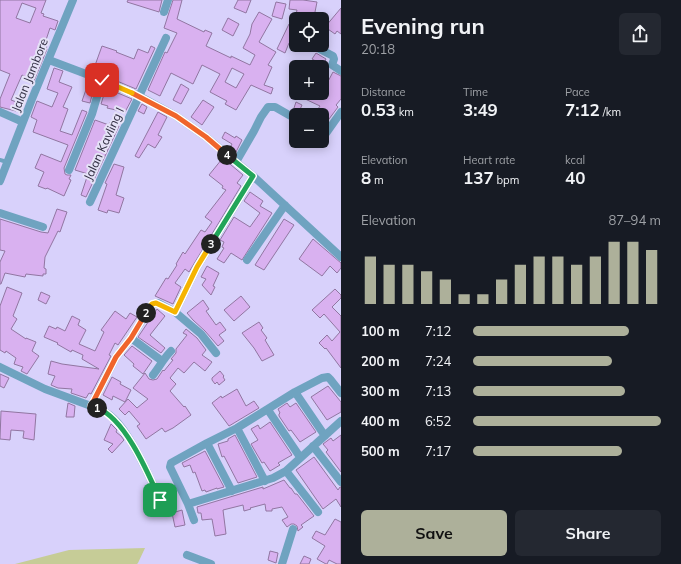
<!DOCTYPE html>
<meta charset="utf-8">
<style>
:root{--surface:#171b24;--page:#242831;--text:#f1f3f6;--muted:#9ea1a6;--accent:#adb09a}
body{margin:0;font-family:Mulish,sans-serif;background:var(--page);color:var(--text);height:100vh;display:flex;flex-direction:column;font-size:15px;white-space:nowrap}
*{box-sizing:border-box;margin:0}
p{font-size:13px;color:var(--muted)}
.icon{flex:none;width:22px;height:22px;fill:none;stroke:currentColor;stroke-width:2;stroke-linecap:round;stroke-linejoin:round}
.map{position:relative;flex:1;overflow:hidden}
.side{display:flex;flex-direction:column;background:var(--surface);width:340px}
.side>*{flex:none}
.buttons{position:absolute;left:289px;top:12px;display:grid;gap:8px}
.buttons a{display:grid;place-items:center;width:40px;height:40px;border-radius:6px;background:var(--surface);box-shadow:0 2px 10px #0003;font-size:20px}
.pin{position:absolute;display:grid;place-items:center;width:34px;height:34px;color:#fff;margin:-17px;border-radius:8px;box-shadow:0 2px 6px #0006}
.km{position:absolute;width:20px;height:20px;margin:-10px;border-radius:50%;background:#222;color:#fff;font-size:11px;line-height:20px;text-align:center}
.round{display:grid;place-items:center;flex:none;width:42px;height:42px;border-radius:6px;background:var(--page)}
.overview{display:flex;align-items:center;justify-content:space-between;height:68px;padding:0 20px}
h1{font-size:22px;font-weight:700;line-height:30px}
.metrics{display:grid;grid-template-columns:repeat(3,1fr);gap:6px;height:68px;padding:4px 20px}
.metrics div{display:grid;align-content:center}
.metrics b{font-size:17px;font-weight:700}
.metrics small{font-size:11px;font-weight:400}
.metrics p{font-size:11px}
.chart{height:112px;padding:8px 20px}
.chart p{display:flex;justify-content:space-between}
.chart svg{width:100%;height:72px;margin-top:4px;stroke:var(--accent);stroke-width:6}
.action{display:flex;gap:8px;margin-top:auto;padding:8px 20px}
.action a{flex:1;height:46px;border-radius:6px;background:var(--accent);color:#111;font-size:16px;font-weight:700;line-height:46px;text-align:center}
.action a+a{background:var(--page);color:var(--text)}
ul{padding:0 20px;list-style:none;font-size:13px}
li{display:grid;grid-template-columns:64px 48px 1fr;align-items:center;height:30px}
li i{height:10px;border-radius:5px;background:var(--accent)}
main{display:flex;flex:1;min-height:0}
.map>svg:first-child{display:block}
.green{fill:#c6cc97}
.building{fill:#d9b1f0;stroke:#9176a1;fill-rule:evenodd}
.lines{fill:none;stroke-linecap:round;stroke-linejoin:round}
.lane{stroke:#6fa3c0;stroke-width:4}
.street{stroke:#6fa3c0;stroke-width:8}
.split-1-casing{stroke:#fff;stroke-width:8}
.split-2-casing{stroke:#fff;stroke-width:8}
.split-3-casing{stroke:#fff;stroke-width:8}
.split-4-casing{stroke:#fff;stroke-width:8}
.split-5-casing{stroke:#fff;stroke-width:8}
.split-6-casing{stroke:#fff;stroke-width:8}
.split-1{stroke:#22a559;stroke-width:5}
.split-2{stroke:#f0652b;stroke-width:5}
.split-3{stroke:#f5b400;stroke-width:5}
.split-4{stroke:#22a559;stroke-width:5}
.split-5{stroke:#f0652b;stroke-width:5}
.split-6{stroke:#f5b400;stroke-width:5}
.labels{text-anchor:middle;stroke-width:4;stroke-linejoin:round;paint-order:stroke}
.street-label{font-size:12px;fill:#322f43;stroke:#e5e2f7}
</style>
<main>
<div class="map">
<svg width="341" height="564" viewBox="0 0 341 564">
<rect width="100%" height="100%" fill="#d8d1fb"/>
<path class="green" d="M145 548 138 563 137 564H15L69 550Z"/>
<path class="building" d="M0 0H46L41 13 44 14 43 16 58 21 55 30 50 28 46 40H48L46 49H47L34 81 22 75 11 100 19 103 16 111 0 107V99L10 74 0 70ZM22 3 36 8 30 23 16 18Z
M128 0H162L159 12 127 2Z
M173 0H182L177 19 204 32 205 30 212 33 206 46 231 58V56L250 65 255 55 243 48 250 34 252 24 259 12 272 19 259 42 276 52 268 65 272 67 264 85 273 88 271 94 251 85 236 110 225 104 227 101 210 92 220 74 202 65 193 84 171 73 160 96 148 90 165 52 167 53 177 33 164 28ZM232 68 244 74 236 88 225 82Z
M238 0H251L246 13 234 8Z
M290 0H303L317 2 314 17 302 15V19H295L297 10 289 9Z
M276 2 286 4 282 19 272 16Z
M341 8V34L337 31 335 34 325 27Z
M228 18 239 24 233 36 222 30Z
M289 24 296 27V33L291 44 289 43 285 53 277 49Z
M102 46 117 51 116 52 134 59 138 49 148 53 151 46 155 48 136 89 93 71Z
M316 53 326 59 323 65 312 59Z
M54 68 63 71 59 82 72 87 63 107 68 109 60 131 72 135 82 110 87 112 64 168 65 174 67 175H71L69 179 71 180 64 196 47 188 46 189 38 186 44 172 35 168 41 154 61 162 68 145 33 132 37 120 31 117 37 101 52 107 58 93 47 89Z
M333 72 341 76V99L336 105 338 107 323 127H322V115H314L320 106 303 98 306 93H322V88L324 89Z
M89 81 95 83 90 103 82 101Z
M181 84 189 89 181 104 173 100Z
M106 88 132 99 125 112 107 108 108 106 101 104Z
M203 100 214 107 202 125 191 117Z
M296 102 302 105 298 114 293 111Z
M142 104 147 107 144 114 138 111Z
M158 112 167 117 158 135 162 137 155 148 148 144 139 158 135 156Z
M95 120 109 125 110 122 119 126 86 197 81 195 88 174 75 170Z
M225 132 235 138 236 136 242 140 235 154 233 153 235 151 230 148 232 144 222 138Z
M222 159H224L243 175 237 183 241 186 189 272 185 269 175 283 181 287 173 304 155 296 166 278 168 279 177 265 176 264 183 252 185 254 201 230 205 232 212 222 205 217 226 190 222 188 223 186 209 175Z
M114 164 124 167 116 195 124 198 119 213 108 210 107 213 98 210 107 184 105 183Z
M250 192 263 201 260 206 272 213 242 260 231 253 224 263 217 259 224 248 222 247 224 242 220 240 234 217 250 227 260 213 244 201Z
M57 209 67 212 60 232 58 231 45 257 44 268 46 269V274H43V276L26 274 25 277 5 273 1 284H0V262L5 251 0 250V219L41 232 48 233Z
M284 219 294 225 264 270 255 265Z
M313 239 341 263V268L337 273 330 266 322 276 299 259Z
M207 266 219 273 213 286 215 287 211 295 202 285 206 279 201 277Z
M7 287 22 293 13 316 17 319 11 329 26 339V338L36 342 32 351 39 356 27 374 21 371 23 367 14 364 16 358 6 351 5 353 0 350V306Z
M335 289 341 295V298L332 307 341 316V368L326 348 325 349 319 343 327 335 332 341 340 332 324 314 320 318 312 310Z
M41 292 50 296 46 304 38 300Z
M241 296 250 307 234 321 224 310Z
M203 300 209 309 206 311 216 325 220 322 226 330 219 335 224 341 218 346 205 331 193 320 187 313Z
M157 309 165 316 150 335 165 348 161 353 138 337Z
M115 311 126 319 130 313 137 317 118 345 115 343 109 355 111 356 91 394 89 393 86 398 71 393 72 389 58 388 51 385 55 376 48 374 51 361 62 364 99 369 82 359 83 355 72 350 71 352 57 344 58 343 44 337 49 326 56 329 57 327 65 331 72 316 80 320 78 325 86 330 79 344 95 351 104 332 101 330Z
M259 322 263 328 261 330 267 338 265 340 274 355 262 361 254 348 242 333Z
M186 329 197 338 206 350 202 355 212 362 205 371 194 362 184 373 178 368 170 378 176 384 170 391 184 407 185 406 191 415 173 428 165 432 162 428 146 439 137 426 140 424 129 411 125 415 119 409 128 399 137 408 148 399 133 388 145 373 149 379 153 380 157 379 163 370 164 371 173 360 171 359 176 353V349L187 335 183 333Z
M132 346 152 361 143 374 133 366 134 364 124 355Z
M220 371 224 376 223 377 225 380 219 385 217 382 215 384 212 380V378Z
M0 374 9 378 4 388 0 386Z
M112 377 121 382 120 384 131 390 125 402 113 396 112 400 103 395Z
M328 386 341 402V412L327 420 311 397Z
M237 389 246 406 254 401 259 408 229 426 212 403 221 396 222 398Z
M68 403 75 406 74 417H66Z
M287 403 290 407 296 403 316 432 300 442 291 430 289 431 279 416V414L280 413 278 409Z
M1 411 36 414 34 440 23 438 24 431 11 430 10 440 0 439Z
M270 422 292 455 278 463 280 465 270 471 264 462 262 463 251 444 258 440 251 429 258 425 260 429Z
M111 424 117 430 116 432 121 436 124 440 112 453 108 449 113 444 104 440Z
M235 435 257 477 238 483 224 456 222 457 218 444 228 441V439Z
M341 435V472L326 452 328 450 323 444 331 438 333 441Z
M205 451 224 487 217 489V488L206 492 205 490 202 491 195 472 193 473 190 465 184 467 182 463Z
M314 457 338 490 340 487H341V507L336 499 323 509 296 470Z
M284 480 290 488H291L295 494H297L314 516 301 525 303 527 298 531 297 526 294 524H291L287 527 282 520 288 517 282 507 272 509V511H266L265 504 250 508 251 509 244 511 243 505 223 510 226 534 215 536 212 519 202 520 201 513H198L197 507 263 487V489Z
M182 510 185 525 175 527 172 513Z
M335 519 341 522V564H337L329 560 327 564H326L317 559 325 546 312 538 316 531 325 535Z
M270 551 278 553 276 563 268 560Z
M304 556 311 559 309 564H300Z"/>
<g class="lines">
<path class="lane" d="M0 160 7 162"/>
<path class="street" d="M164 12 168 0
M312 45 333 56 334 59 332 65 341 71
M49 60 102 80 139 96 176 116 206 137 253 176 341 257
M0 112 23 122
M322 139 341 112
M236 162 254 131 261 117 268 107H275L296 119
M69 170 92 114 102 80
M0 181 32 99 73 0
M90 202 166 38
M0 213 43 227
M247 260 285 205
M131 338 162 361
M216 353 201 334 175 312 197 267 253 176
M0 367 45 389 91 406 116 357 131 338 152 304 158 303 175 312
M153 375C160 366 164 358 171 351
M295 392 325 436
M91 406C100 409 107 412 113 418 131 434 150 477 160 500
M268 410 300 457
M237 428 265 481
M207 443 232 491
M313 446 341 482
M286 471 318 512
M188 504 170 467 171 463 207 443 237 428 295 392 322 378 328 377 330 379 341 393
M194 520 188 504 273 478 286 471 341 421
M187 555 211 564
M282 564 293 529"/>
</g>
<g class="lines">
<defs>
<path id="split-1" d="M97 408C125 418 148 473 160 500"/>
<path id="split-2" d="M97 408 91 406 116 357 131 338 146 313"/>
<path id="split-3" d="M146 313 152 304 156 303 175 312 197 267 211 244"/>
<path id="split-4" d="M211 244 253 176 227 155"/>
<path id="split-5" d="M132 93 176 116 206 137 227 155"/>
<path id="split-6" d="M102 80 132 93"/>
</defs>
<use href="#split-1" class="split-1-casing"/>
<use href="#split-2" class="split-2-casing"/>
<use href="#split-3" class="split-3-casing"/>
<use href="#split-4" class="split-4-casing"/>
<use href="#split-5" class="split-5-casing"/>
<use href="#split-6" class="split-6-casing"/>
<use href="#split-1" class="split-1"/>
<use href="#split-2" class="split-2"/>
<use href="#split-3" class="split-3"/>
<use href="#split-4" class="split-4"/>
<use href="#split-5" class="split-5"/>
<use href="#split-6" class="split-6"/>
</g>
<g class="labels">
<g class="street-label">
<text transform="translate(30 75) rotate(-68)" y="4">Jalan Jambore</text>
<text transform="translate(104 144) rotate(-65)" y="4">Jalan Kavling I</text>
</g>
</g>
</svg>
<div class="buttons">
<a><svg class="icon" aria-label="locate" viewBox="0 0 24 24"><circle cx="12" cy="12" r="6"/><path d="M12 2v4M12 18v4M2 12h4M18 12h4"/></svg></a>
<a>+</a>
<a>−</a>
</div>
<div class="pin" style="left:160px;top:500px;background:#1e9e55"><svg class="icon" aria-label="arrive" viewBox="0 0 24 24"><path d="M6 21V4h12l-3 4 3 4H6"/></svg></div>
<div class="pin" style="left:102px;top:80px;background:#d93025"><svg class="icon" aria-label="check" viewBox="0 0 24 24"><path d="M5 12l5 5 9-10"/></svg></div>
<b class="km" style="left:97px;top:408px">1</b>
<b class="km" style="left:146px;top:313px">2</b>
<b class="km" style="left:211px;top:244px">3</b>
<b class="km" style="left:227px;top:155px">4</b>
</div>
<section class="side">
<div class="overview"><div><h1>Evening run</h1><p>20:18</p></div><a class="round"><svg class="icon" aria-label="share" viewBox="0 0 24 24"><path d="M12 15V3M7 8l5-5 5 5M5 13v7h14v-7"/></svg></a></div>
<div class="metrics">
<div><p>Distance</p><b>0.53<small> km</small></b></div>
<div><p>Time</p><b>3:49</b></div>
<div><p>Pace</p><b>7:12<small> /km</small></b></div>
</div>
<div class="metrics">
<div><p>Elevation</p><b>8<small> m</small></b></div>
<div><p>Heart rate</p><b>137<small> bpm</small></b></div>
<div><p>kcal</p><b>40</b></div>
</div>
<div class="chart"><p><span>Elevation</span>87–94 m</p>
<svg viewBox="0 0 160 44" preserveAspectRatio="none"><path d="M5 44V15M15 44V20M25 44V20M35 44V24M45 44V29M55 44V38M65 44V38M75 44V29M85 44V20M95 44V15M105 44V15M115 44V20M125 44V15M135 44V6M145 44V6M155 44V11"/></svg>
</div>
<ul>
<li><b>100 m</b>7:12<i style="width:83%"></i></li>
<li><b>200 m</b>7:24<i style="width:74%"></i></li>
<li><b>300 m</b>7:13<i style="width:81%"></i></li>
<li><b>400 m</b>6:52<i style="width:100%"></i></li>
<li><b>500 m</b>7:17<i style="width:79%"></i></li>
</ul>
<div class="action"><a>Save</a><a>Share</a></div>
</section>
</main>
